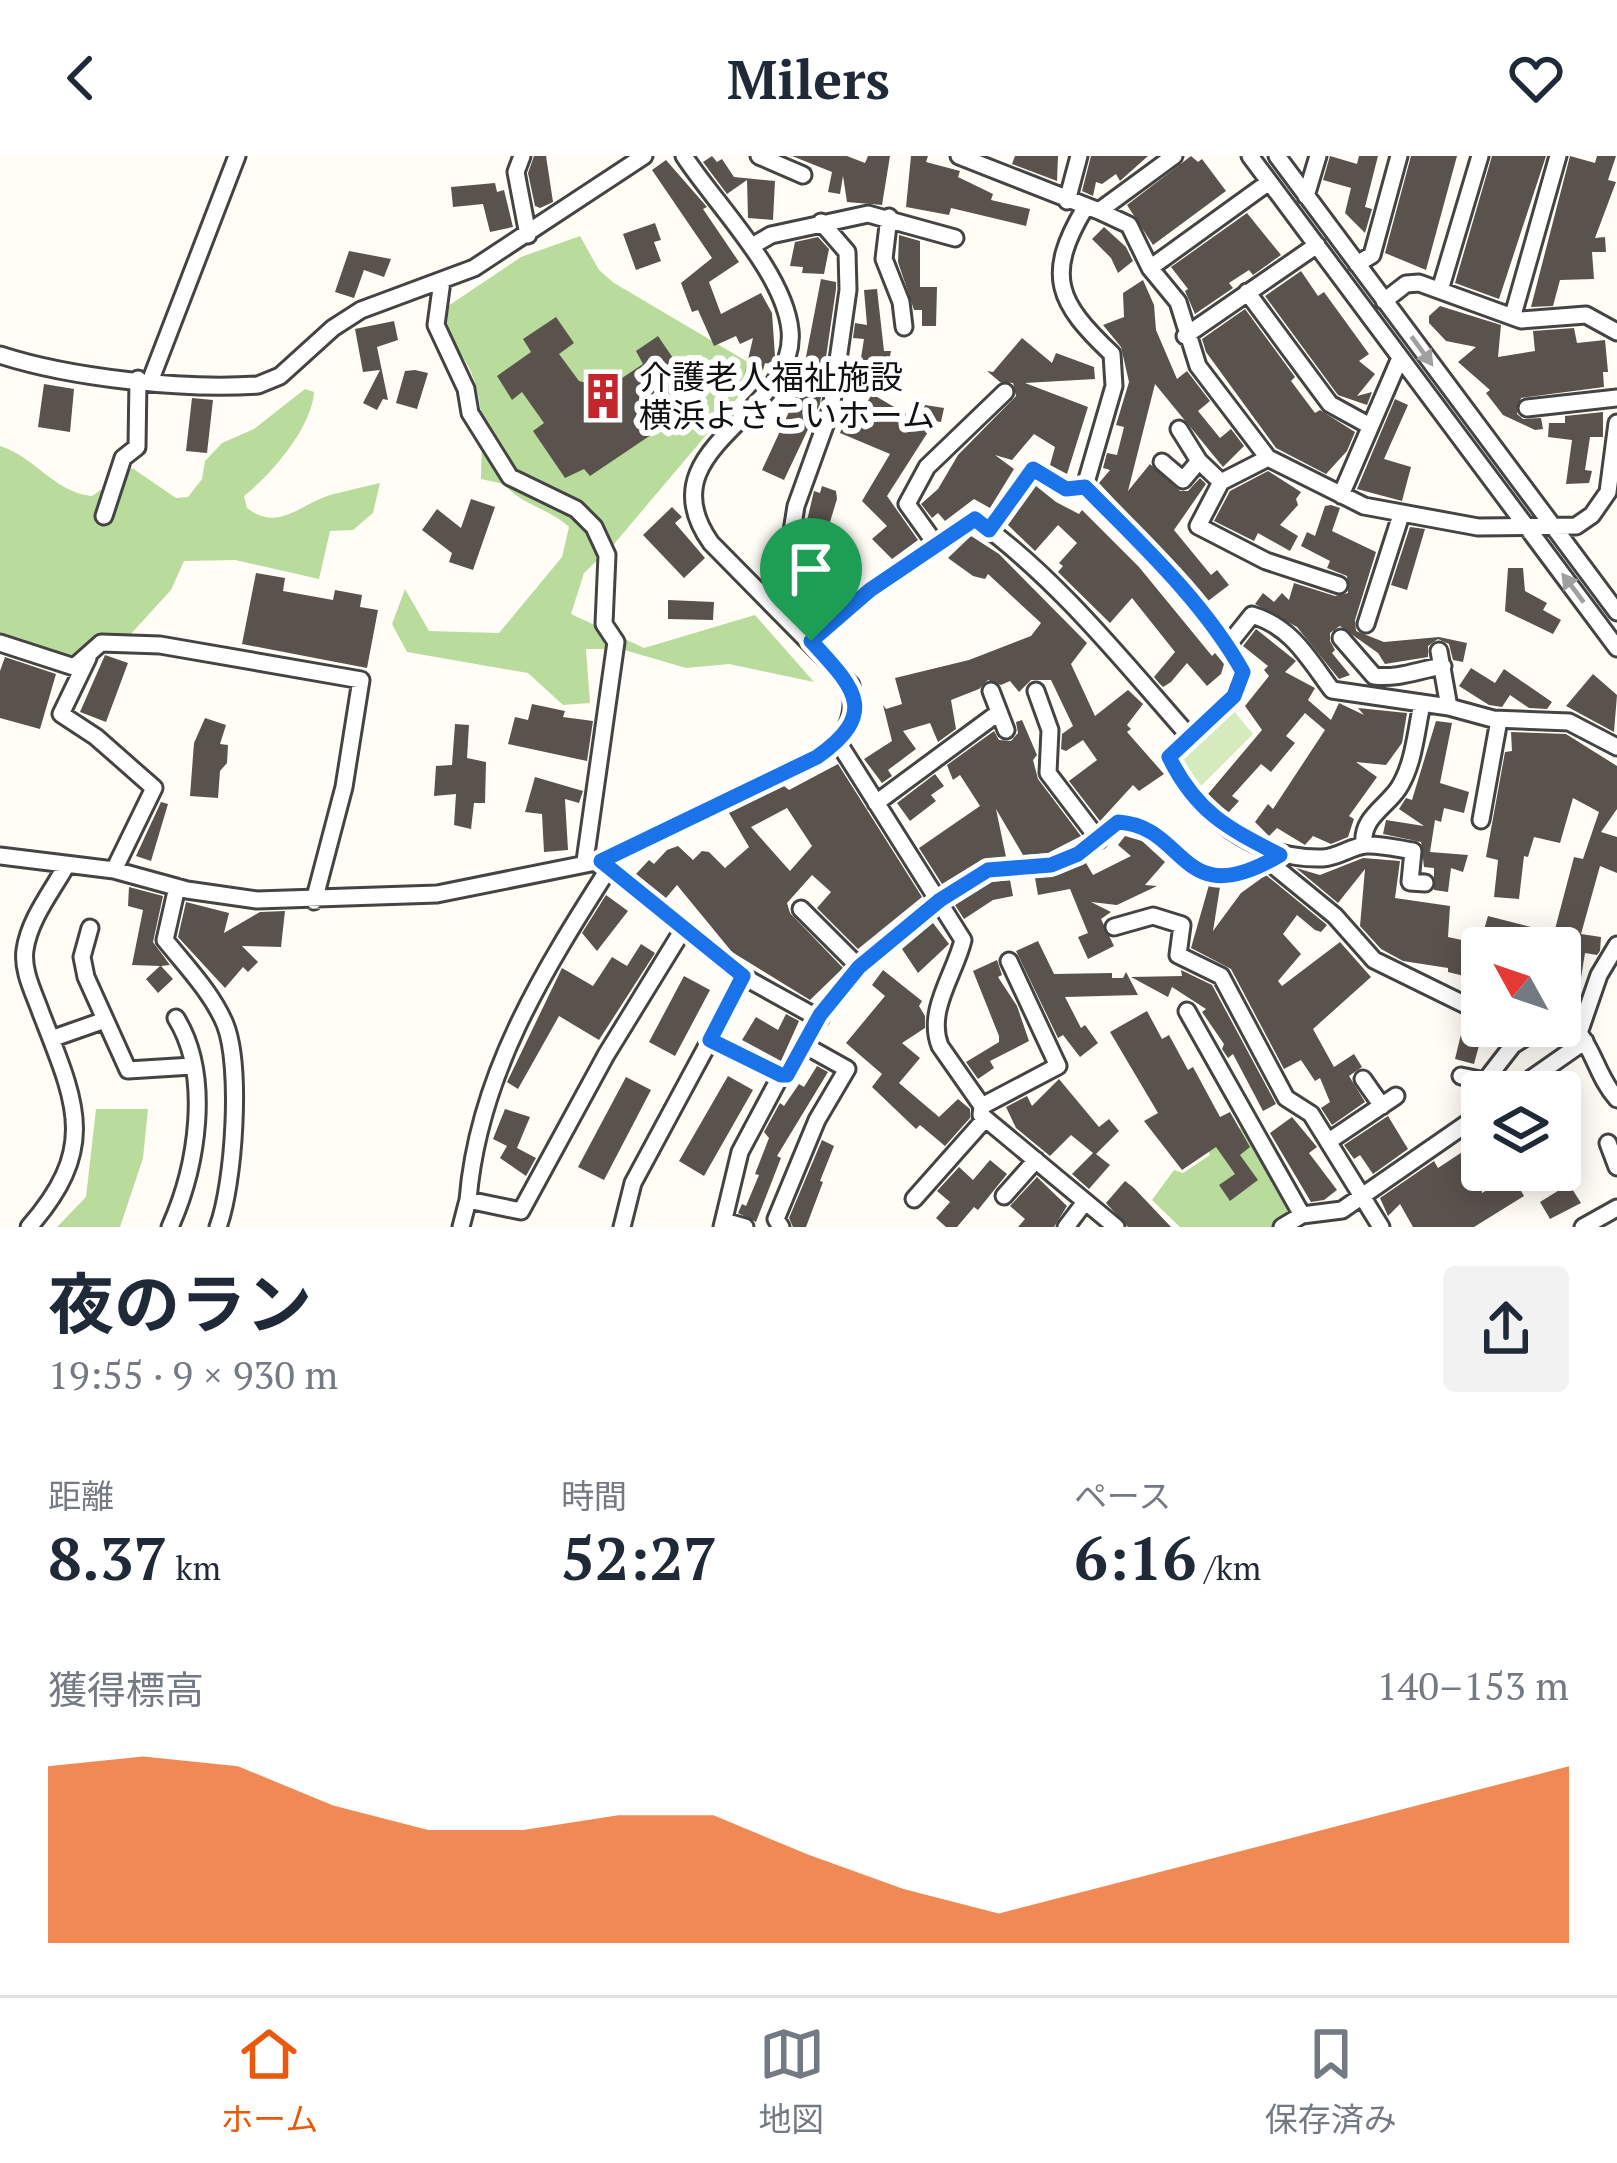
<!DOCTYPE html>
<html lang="ja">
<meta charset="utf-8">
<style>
:root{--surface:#fff;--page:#f2f2f3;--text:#1f2937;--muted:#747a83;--line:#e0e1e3;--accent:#ea580c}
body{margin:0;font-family:"PT Serif","Noto Sans JP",serif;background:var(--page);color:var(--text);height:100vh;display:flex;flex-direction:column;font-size:45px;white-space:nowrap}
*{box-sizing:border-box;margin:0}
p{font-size:39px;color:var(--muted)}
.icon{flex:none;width:66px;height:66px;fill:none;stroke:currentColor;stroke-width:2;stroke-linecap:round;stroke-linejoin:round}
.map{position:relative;height:1071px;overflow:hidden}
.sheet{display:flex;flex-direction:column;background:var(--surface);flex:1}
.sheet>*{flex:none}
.needle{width:78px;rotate:310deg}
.controls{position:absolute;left:1461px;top:771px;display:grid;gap:24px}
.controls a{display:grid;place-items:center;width:120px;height:120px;border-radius:12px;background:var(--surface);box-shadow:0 6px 30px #0003;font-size:60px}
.pin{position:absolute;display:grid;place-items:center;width:102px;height:102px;color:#fff;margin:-123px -51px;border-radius:50% 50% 50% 0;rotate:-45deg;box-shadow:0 0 12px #0007}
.pin .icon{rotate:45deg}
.round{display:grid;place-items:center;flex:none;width:126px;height:126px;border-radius:12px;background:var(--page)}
.overview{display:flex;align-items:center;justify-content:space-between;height:204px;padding:0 48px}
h1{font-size:66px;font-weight:700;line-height:90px}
.figures{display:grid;grid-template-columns:repeat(3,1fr);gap:18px;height:204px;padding:12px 48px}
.figures div{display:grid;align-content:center}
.figures b{font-size:60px;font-weight:700}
.figures small{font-size:33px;font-weight:400}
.figures p{font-size:33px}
.chart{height:336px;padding:24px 48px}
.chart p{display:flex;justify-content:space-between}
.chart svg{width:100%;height:216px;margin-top:12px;fill:var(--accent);opacity:.7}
header{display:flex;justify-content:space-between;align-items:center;height:156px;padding:0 48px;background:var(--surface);font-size:54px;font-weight:700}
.tab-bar{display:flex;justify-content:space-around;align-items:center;height:168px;border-top:3px solid var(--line);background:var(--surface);font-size:33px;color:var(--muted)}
.tab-bar a{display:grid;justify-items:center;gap:6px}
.tab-bar .current{color:var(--accent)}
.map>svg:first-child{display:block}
.green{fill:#d5ebbd}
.forest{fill:#b9dc9c}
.building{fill:#5a524d;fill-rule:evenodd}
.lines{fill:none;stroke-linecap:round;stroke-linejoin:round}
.minor-casing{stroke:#444;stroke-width:21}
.minor{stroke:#fff;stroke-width:15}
.oneway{fill:#a0a0a0}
.route-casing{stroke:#fff;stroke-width:24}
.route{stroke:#1a73e8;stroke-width:15}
.labels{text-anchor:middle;stroke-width:12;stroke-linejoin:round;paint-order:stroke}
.poi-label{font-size:33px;fill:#111;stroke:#fff;text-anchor:start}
</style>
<header><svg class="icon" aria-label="back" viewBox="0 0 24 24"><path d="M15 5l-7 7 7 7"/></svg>Milers<svg class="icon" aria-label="heart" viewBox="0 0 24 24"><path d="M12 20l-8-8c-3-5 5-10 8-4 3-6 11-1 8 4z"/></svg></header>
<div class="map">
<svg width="1617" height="1071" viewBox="0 0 1617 1071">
<rect width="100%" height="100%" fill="#fffdf5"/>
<path class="green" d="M1228 548 1253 578 1196 635 1176 604Z"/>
<path class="forest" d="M580 80 599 114 614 127 753 209 740 239 614 388 584 417 571 458 644 492 755 459 814 526 729 508 686 512 621 493H586L590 547 563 549 528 517 407 496 392 468 405 433 429 475 499 477 562 401 569 371C550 353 520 348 504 328L481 323C482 269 488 221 446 181L445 152 521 101Z
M305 233 314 236C312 271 272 318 244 340L247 352C278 376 299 349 330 339 346 335 363 331 380 327L373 357 353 374 330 375 319 423 235 404 184 405 171 434 129 480 100 477 72 505 0 485V290C36 301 53 336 92 340L132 312 176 342 188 341 202 323 205 305 222 287 254 273Z
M96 953H148L143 1002 120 1071H57L86 1041Z
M1244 970 1296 1056 1274 1071H1180L1152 1044 1174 1014 1183 1017 1210 999 1206 991Z"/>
<path class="building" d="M534 0H546L553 46 540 52 535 50 528 17Z
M712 0 717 6 722 3 734 21 775 25 773 64 748 62 747 24 727 38 703 6Z
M792 0H847L865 7 868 0H890L882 49 847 46 843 20 840 38 828 36 832 16Z
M911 0H928L926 6 960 15 958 21 993 38 991 44 1030 53 1026 70 951 52 949 59 906 51Z
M1015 0H1058L1057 25 1012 8Z
M1091 0H1148L1120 25 1116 18 1102 28 1096 26 1093 40 1082 35Z
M1191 0 1198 6 1202 3 1226 35 1153 89 1127 49Z
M1330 0 1357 8 1359 0H1378L1365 51 1372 53 1365 77 1345 57 1351 32 1323 24Z
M1411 0H1457L1426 114 1385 97Z
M1492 0H1546L1499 143 1455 127Z
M1570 0 1595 7 1597 0H1616L1608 24 1616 26 1595 82 1605 81 1606 96H1592L1594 123 1560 124 1553 150 1531 151Z
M666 4 707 51 703 53 739 106 709 126 721 158 761 137 772 157 775 200 770 208 765 207 760 225 744 221 753 182 740 188 736 180 714 190 698 154 692 156 681 127 712 102 652 14Z
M495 27 497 36 504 34 513 71 490 76 483 48 453 51 451 31Z
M1247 57 1281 99 1253 119 1249 114 1229 127 1233 132 1195 158 1185 135 1188 133 1171 111Z
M655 67 661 84 654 86 661 105 636 114 623 78Z
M1104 71 1126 91 1133 105 1118 117 1111 102 1092 83Z
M899 79 920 85V131H937L936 170H922V154H914L898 106Z
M818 81 829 93 824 118 802 117 803 111 790 110 795 86Z
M349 95 391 103 384 121 364 114 354 142 335 136Z
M1301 115 1318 140 1324 136 1369 198 1359 205 1375 218 1357 240 1372 236 1367 249 1338 239 1265 140Z
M821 123 836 126V133L825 208H819L825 211 820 248 784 324 762 314 800 232Z
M1143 124 1154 149 1156 174 1177 223 1187 215 1210 245 1198 255 1220 282 1231 273 1244 290 1223 311 1155 228 1128 335 1150 308 1180 335H1188L1200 322 1206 328 1174 374 1211 419 1217 414 1229 429 1208 445 1099 327 1110 314 1103 312 1107 297 1117 299 1124 271 1116 269 1129 226 1121 191 1103 169 1124 161 1123 137Z
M877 133 884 195H891L887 216 859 214 864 183 853 182 855 167 867 169 864 134Z
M1440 150 1501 169 1498 201 1535 195 1533 175 1574 172 1577 187 1605 184 1608 216H1603L1604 231 1521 242 1517 258 1523 263 1541 262 1543 273 1535 274 1503 259 1486 237 1490 234 1458 206 1476 191 1446 185 1429 167V160Z
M1245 153 1295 221 1291 225 1315 257 1320 254 1355 276 1347 295 1326 318 1276 292 1206 196 1202 183Z
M556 161 574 187 559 198 579 225 607 232 643 208 636 195 658 180 677 208 665 218 691 252 590 320 584 313 565 322 533 275 544 267 522 236 512 244 497 220 531 196 523 183Z
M394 165 398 184 377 191 388 244 383 243 377 254 363 247 380 214 363 216 355 173Z
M1022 182 1052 207 1056 197 1094 211 1095 223 1025 227 1088 251 1067 318 1050 309 1055 291 1034 278 1012 304 995 299 1014 313 990 352 974 343 945 365 938 357 932 362 921 348 938 333 958 299 1016 240 1013 227 1000 226 987 215 993 216Z
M415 214 428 217 417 253 396 247 405 215Z
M44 228 74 233 70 276 38 271Z
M872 238 918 265 925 249 944 252 941 266 935 265 887 340 918 384 892 403 872 383 887 370 862 345 890 298 840 277 846 261 856 265Z
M192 242 213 244 207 297 186 295Z
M1395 243 1408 249 1384 303 1411 311 1402 345 1357 333Z
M1603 256V281H1590L1585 314 1592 315 1589 327 1566 328 1572 284 1548 281 1549 267H1565V260Z
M1268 315 1301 336 1296 343 1298 349 1280 369 1298 380 1290 395 1258 377 1254 385 1214 365 1230 335Z
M822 330 836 335 837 343 826 379 805 373 814 335 820 337Z
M1036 330 1056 346 1079 358 1082 354 1139 411 1212 500 1215 497 1224 508 1221 518 1207 530 1187 507 1171 526 1163 531 1159 527 1154 521 1175 496 1132 442 1110 467 1058 416 1063 410 1059 407 1077 387 1058 369 1035 395 1008 369Z
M471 343 495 351 473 414 449 406 452 397 422 374 437 353 461 372Z
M1331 349 1340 352 1332 375 1376 396 1355 464 1356 475 1384 486 1439 481 1467 487 1463 506 1453 504 1449 488 1438 483 1428 490V501L1385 508 1378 497 1340 470 1330 477V485L1335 494 1332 497 1350 519 1339 523 1297 471 1255 448 1263 437 1274 446 1282 437 1289 444 1294 427 1335 440 1348 437 1347 420 1327 412 1330 405 1301 390 1307 376 1315 380 1325 350Z
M672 351 682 361 675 367 705 402 684 422 643 379Z
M1410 371 1425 373 1407 434 1391 429Z
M971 380 999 398 1087 487 1071 508 1095 560 1128 534 1143 548 1127 569 1131 573 1127 576 1164 618 1139 635 1133 629 1100 665 1069 625 1097 604 1083 584 1066 595 1061 593 1062 578 1073 570 1051 524H1031L1019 536 1010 525 1001 529 988 524 979 533 951 544 956 573 938 586 930 567 903 575 916 593 888 614 892 620 882 627 864 603 892 585 883 549 886 553 902 548 895 522 969 504 1031 480 1041 467 988 418 985 423 973 420 948 402Z
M1508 412H1523L1525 435 1547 447 1543 454 1561 464 1553 478 1505 455Z
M256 417 285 422 283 435 333 444 335 434 362 439 360 451 378 454 367 512 242 488Z
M668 444 714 446 713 464 668 463Z
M1256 473 1296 505 1285 516 1315 532 1308 544 1331 564 1339 547 1364 559 1358 552 1407 557 1402 587 1386 609 1356 606 1377 621 1349 660 1354 663 1348 681 1331 688 1313 680 1305 689 1277 672 1269 680 1255 666 1268 648 1273 653 1325 574 1305 557 1286 580 1295 587 1271 616 1261 608 1232 640 1239 645 1228 657 1208 638 1262 574 1245 550 1269 520 1264 514 1268 510 1243 490Z
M105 499 128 507 106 566 80 556Z
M5 501 56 518 40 573 0 562V515Z
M1471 512 1495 527 1504 513 1552 546 1547 553 1529 552 1510 539 1502 551 1489 549 1459 530Z
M1593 518 1617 539 1614 576 1566 550Z
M532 548 565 555 563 561 593 565 587 605 508 588 515 561 528 564Z
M205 562 226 569 220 588 228 589 227 607 220 615 218 642 190 640 194 587Z
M1022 564 1037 599 1033 604 1038 623 1081 680 1048 697 1023 699 996 653 1006 701 983 703 942 728 919 692 980 650 960 619 953 624 947 609 994 575 999 584 1011 585 1018 577 1016 566Z
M1436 565 1452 567 1440 627 1469 636 1464 657 1444 652 1441 666 1435 664 1430 696 1468 699 1463 716 1451 712 1448 736 1434 734V712L1424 711 1421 686 1383 678 1386 664 1424 670 1399 653 1406 642 1412 644Z
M455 568 469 569 467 602 486 606 485 647H474L471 673 454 669 456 638 434 640 436 610 452 609Z
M1511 576 1566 578 1617 610V653L1601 676 1617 681V717L1600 710 1581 778 1601 781 1600 795 1597 799 1585 797 1580 828 1566 825 1571 795 1520 790 1483 777 1488 760 1554 777 1574 701 1583 703 1599 656 1573 642 1560 687 1534 681 1528 701 1524 700 1519 743 1494 741 1498 704 1486 701 1505 596 1512 595Z
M838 608 922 741 858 793 817 752 831 736 812 719 787 747 790 757 843 812 810 844 732 796 677 729 666 742 636 718 649 704 654 708 667 694 678 690 693 704 702 695 709 696 725 712 749 691 729 657 784 630 789 634ZM787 652 812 690 790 715 751 671Z
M935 618 944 630 931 639 936 645 910 665 897 647Z
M535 621 583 635 579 647 565 643 568 694 544 696 542 658 525 656Z
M161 646 168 648 151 705 136 700Z
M1125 680 1142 685 1165 706 1145 729 1157 730 1117 749 1091 746 1111 756 1101 763 1114 790 1088 803 1078 781 1088 777 1070 733 1038 739 1035 722 1055 720 1086 707 1093 719 1131 700 1118 689Z
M1363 702 1400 705 1395 742 1450 750 1448 781 1480 788 1472 822 1448 816V812L1403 805 1381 793 1360 770 1365 713 1338 747 1296 712 1320 719Z
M1266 719 1327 769 1321 776 1315 774 1297 759 1283 778 1301 798 1278 825 1282 830 1340 786 1371 821 1313 873 1334 911 1354 898 1362 911 1349 920 1365 946 1332 969 1321 952 1330 946 1320 922 1315 925 1301 904 1284 913 1231 813 1191 792 1209 729 1220 731 1213 775 1241 737Z
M1010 724 1013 740 993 744 964 763 955 749 992 726Z
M129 731 163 740 153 786 170 809 161 810 173 823 158 837 146 823 160 810 132 809 143 754 128 750Z
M606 739 628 755 597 795 582 777Z
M186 746 229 757 224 777 260 756 285 755 281 791 242 790 258 806 248 816 243 811 225 832 178 781Z
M933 767 949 788 918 817 902 793Z
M1038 785 1054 818 1112 817V822H1123L1126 816 1138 839 1065 841 1081 872 1085 869 1098 887 1080 901 1063 879 1058 882 1016 795Z
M641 788 655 797 599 884 559 860 518 933 507 926 562 812 593 830 612 801 627 810Z
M997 804 1002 819 998 821 1017 850 1029 885 990 905 994 912 978 923 966 906 999 886V880L973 815Z
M883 814 922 845 919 850 925 860V872L902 887 920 902 899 927 939 961 958 943 970 953V962L945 990 920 969 916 973 872 931 882 918 846 887 885 840 872 829Z
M1181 814 1212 829 1276 948 1263 955 1233 898 1228 902 1222 893 1224 888 1202 856 1206 853 1172 831 1168 841 1131 821 1182 820Z
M684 820 710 834 675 900 649 886Z
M1147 855 1162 883 1169 879 1188 914 1193 911 1220 961 1230 956 1250 991 1240 999 1258 1024 1230 1045 1219 1029 1235 1018 1216 991 1182 1014 1144 965 1158 957 1110 876Z
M786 858 799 865 781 905 742 884 756 861 778 874Z
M1464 866 1484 871 1474 908 1455 903Z
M817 910 828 916 777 1000 781 1002 756 1066 738 1057 742 1048 746 1050 759 1019 755 1018 769 982 764 976 780 947 784 950 799 928 804 931Z
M728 920 753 934 704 1020 679 1005Z
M626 921 651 934 604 1024 578 1011Z
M1059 923 1099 971 1109 963 1119 975 1096 998 1110 1009 1089 1033 1072 1018 1093 997 1071 979 1050 1000 1016 972 1006 951 1027 940 1032 950Z
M505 953 530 961 517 992 536 1002 526 1020 500 1002 507 990 493 983Z
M1388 960 1408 993 1373 1018 1360 999 1354 1003 1344 989Z
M1292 961 1317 991 1309 997 1337 1034 1324 1044 1311 1046 1270 977Z
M1482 983V1037L1512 1019 1524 1040 1474 1071H1413L1400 1048 1388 1060 1380 1042 1434 1005 1438 1012Z
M822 984 834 990 820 1025 823 1026 806 1071H793L789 1062Z
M990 1004 1007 1018 978 1054 974 1051 957 1071H946L936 1062 950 1046 937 1035 959 1011 973 1024Z
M1037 1021 1067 1050 1054 1071H1018L1025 1063 1010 1050Z
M1125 1025 1134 1032 1171 1071H1128L1106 1047Z
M1569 1028 1581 1047 1550 1063 1540 1046Z"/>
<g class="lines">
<defs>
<path id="minor" d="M522 0 516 16 528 79
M759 0 803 19
M959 0 1099 55 1174 0
M1250 0 1617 492
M1277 0 1617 456
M1306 40 1318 0
M1067 45 1079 0
M1085 52C1044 120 1058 147 1112 198L1114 230 1085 330C1141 388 1204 446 1243 516L1233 540 1169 601C1197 659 1255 704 1323 702 1339 701 1352 690 1366 689 1381 688 1399 693 1413 695L1410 726 1425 727
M1099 55 1129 69 1150 112 1178 146 1198 210 1268 302 1364 350 1478 371 1576 370 1592 359 1608 336 1617 267
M889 61 884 103 901 146 904 171
M752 90 771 79 868 58 955 82
M1357 108 1372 99 1399 0
M1150 112 1269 26
M442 125 436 169 466 233 470 257 510 321 576 353 594 371 607 399 604 468 616 486 585 705
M1440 134 1480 0
M1247 136 1330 248 1370 270
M1384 145 1406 128 1419 127 1521 164 1586 159 1617 176
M1513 159 1558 0
M1185 180 1317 89
M0 199C71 222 183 234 258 229L280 220 333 172 361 154 474 112 644 0
M151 223 237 0
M1527 252 1617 242
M1179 273 1199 305 1221 326
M1268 302 1221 326 1198 370 1266 405 1339 429
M1162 306 1183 324 1199 305
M1341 339 1400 202
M104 360 123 302 137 291 138 223
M989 374 1033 313 1066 333 1085 330
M935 387 907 348 927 311 1005 236
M773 450 782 438 796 350 831 253 848 134 847 96 821 66
M1366 468 1401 359
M1341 482 1374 520C1399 523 1418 514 1443 510
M811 485 870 434 975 363C1057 422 1122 504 1189 580
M0 487 74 511 101 487 160 489 361 524 344 631 314 745
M1228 489 1252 459C1292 471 1308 502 1332 534L1449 551 1493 563 1569 566 1617 591
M1439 495 1449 551
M88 502 61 558 96 581 154 632 114 714
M991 535 1006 574
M1036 535 1050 574 1048 617 1099 684
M838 586 963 784C955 818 926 854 940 890L982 950 981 959 1116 1071
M876 647 998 557
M1481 664 1499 564
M1364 689C1361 662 1385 652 1398 633 1414 609 1416 575 1422 548
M0 700 114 714 187 734 257 744 437 738 601 705 817 601C846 580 856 565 851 529L711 387C642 290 799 259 790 174 784 116 716 49 684 0
M1269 706 1335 760 1374 804 1482 857
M604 708 744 821 820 863
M177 731 165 784C186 810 212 837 225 868 242 910 234 1028 218 1071
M801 753 859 811
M1114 771 1153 760 1182 769 1178 799 1221 820 1286 942 1311 958 1381 1071
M90 772 82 801 86 821 128 914 192 910
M1187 855 1302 1059
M1515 870 1579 877C1595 898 1599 923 1617 943
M1579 877 1599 819 1617 789
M51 883 105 864
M709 884 781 919 740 996 722 1071
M781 919H787L820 859 859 811 940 744 988 714 1051 709 1078 698 1118 666C1187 669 1178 759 1280 699
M1461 920 1485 925 1513 889 1539 873
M1363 923 1382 950
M1512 936 1585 885
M982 950 1058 910 1009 805
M1329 985 1396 940
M1608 987 1617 1011
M1004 1040 1036 1004
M914 1043 985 963
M468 1044C478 919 544 814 609 712
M724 1065 745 1071
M29 1071C99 991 76 947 41 857 34 837 22 815 25 794 29 764 52 735 66 710
M170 1071C197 1011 212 920 176 862
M461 1071 468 1044 521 1055 606 899 684 772
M622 1071 633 1027 744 821
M781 1071 776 1063 817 964 847 913 804 889
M1066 1071 1085 1046
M1282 1071 1302 1059 1342 1054 1482 957
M1583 1071 1617 1052"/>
</defs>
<use href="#minor" class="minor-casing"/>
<use href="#minor" class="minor"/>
</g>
<defs><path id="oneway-solid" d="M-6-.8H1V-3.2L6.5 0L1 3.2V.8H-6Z" transform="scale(3)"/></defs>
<g class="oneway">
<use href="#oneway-solid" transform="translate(1422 195) rotate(54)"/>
<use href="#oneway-solid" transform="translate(1573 432) rotate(-127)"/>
</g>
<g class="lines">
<defs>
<path id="route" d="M1033 313 1066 333 1085 331C1141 388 1204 446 1243 516L1234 540 1169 601C1196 656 1227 672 1280 699 1179 759 1188 670 1118 666L1078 698 1051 709 988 714 940 744 859 811 820 859 787 919H781L710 884 743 820 601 705 817 601C881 556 853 531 811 485L870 434 975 363 989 374Z"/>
</defs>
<use href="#route" class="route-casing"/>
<use href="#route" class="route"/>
</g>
<defs>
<symbol id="building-bare" viewBox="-9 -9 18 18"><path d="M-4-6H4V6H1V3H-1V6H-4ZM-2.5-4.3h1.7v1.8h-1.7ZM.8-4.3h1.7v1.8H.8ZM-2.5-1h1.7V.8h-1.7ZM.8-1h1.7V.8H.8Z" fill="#c4262e" stroke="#fff" stroke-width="2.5" paint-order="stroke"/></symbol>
</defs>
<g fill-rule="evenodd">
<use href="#building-bare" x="570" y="207" width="66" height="66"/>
</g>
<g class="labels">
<g class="poi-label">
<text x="639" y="233">介護老人福祉施設<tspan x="639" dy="38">横浜よさこいホーム</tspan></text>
</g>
</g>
</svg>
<div class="controls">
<a><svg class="needle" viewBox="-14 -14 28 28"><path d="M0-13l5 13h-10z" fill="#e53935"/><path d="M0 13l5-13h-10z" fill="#747a83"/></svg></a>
<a><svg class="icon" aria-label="layers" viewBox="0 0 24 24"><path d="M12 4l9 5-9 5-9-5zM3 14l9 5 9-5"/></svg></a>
</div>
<div class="pin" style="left:811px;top:485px;background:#1e9e55"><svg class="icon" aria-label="arrive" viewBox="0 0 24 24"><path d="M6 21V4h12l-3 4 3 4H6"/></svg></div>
</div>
<section class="sheet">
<div class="overview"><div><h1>夜のラン</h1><p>19:55 · 9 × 930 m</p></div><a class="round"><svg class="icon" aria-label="share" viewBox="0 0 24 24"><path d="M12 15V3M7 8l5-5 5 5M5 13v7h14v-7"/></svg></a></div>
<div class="figures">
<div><p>距離</p><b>8.37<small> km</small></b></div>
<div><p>時間</p><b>52:27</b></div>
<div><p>ペース</p><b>6:16<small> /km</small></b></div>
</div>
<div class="chart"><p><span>獲得標高</span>140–153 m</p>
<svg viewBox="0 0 160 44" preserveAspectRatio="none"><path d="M0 44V8L10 6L20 8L30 16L40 21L50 21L60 18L70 18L80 26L90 33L100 38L110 33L120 28L130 23L140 18L150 13L160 8V44z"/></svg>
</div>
</section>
<nav class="tab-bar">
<a class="current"><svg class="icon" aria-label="home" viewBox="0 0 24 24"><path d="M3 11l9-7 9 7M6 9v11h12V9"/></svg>ホーム</a>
<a><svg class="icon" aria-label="map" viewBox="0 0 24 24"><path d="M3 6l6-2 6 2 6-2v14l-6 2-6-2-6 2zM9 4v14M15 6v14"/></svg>地図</a>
<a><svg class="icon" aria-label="saved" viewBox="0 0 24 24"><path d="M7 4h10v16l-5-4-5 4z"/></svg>保存済み</a>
</nav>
